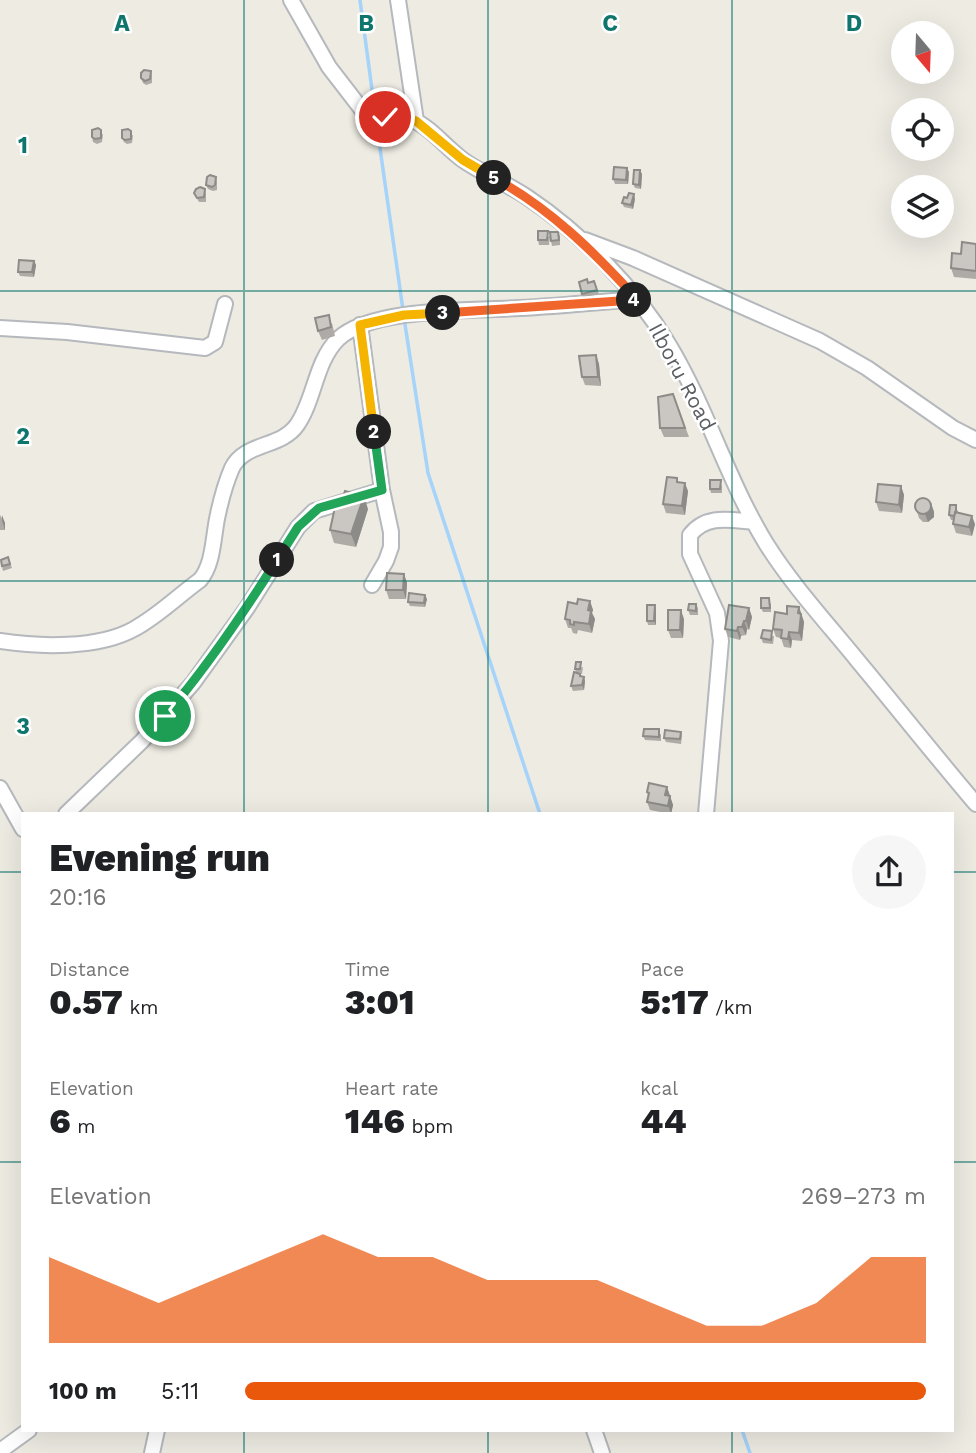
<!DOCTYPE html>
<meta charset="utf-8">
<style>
:root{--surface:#fff;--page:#f6f6f6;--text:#202124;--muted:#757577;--accent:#ea580c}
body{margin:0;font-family:"Work Sans",sans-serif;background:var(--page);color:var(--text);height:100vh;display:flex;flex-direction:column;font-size:26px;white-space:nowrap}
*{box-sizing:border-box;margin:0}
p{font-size:23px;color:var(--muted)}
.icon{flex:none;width:38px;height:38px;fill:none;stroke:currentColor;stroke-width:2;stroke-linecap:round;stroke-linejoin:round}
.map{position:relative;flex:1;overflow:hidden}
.panel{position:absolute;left:21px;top:812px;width:933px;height:620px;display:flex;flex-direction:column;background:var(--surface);border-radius:0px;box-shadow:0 7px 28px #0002}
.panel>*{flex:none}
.needle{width:46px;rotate:161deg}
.fabs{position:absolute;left:891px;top:21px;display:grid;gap:14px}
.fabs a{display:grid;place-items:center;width:63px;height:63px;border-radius:50%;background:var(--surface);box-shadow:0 7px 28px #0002;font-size:35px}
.pin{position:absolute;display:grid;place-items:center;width:60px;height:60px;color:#fff;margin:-30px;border:4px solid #fff;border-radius:50%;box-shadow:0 2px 7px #0007}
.km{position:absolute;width:35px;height:35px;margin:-18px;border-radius:50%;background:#222;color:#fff;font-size:19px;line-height:35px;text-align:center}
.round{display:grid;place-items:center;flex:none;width:74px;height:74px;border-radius:37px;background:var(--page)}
.head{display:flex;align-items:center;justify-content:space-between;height:119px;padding:0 28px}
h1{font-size:38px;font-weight:800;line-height:52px}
.metrics{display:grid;grid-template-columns:repeat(3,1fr);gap:10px;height:119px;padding:7px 28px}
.metrics div{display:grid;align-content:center}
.metrics b{font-size:35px;font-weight:800}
.metrics small{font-size:19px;font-weight:400}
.metrics p{font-size:19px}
.chart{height:196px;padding:14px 28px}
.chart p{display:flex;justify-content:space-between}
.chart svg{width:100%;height:126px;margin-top:7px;fill:var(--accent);opacity:.7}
ul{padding:0 28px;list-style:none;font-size:23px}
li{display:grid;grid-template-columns:112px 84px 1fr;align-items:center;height:52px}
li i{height:18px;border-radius:9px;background:var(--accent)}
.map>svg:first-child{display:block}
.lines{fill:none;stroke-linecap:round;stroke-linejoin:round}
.stream{stroke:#a5d3fa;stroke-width:3.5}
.minor-casing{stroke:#b5b8bc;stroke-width:18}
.minor{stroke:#fff;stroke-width:14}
.wall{fill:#aeaba7}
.shaded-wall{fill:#8d8b88}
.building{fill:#cac7c2;stroke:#8d8b88;stroke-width:2}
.split-1-casing{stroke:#fff;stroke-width:14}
.split-2-casing{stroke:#fff;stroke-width:14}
.split-3-casing{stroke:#fff;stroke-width:14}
.split-4-casing{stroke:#fff;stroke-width:14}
.split-5-casing{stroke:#fff;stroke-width:14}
.split-6-casing{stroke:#fff;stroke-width:14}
.split-1{stroke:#22a559;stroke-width:9}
.split-2{stroke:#22a559;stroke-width:9}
.split-3{stroke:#f5b400;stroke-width:9}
.split-4{stroke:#f0652b;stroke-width:9}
.split-5{stroke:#f0652b;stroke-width:9}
.split-6{stroke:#f5b400;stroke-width:9}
.grid{fill:none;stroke:#0f766e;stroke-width:2;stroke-opacity:0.55}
.labels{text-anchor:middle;stroke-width:5;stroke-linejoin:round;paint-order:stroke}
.street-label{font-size:21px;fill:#5b5e62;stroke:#fff}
.grid-label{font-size:23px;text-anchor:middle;font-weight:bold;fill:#0f766e;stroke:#fff;stroke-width:5;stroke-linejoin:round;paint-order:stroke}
</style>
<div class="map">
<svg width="976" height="1453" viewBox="0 0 976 1453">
<rect width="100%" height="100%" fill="#edebe2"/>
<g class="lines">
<path class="stream" d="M360 0 375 112
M376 120 403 310
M404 318 428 473 540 814
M742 1430 750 1453"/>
<defs>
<path id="minor" d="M291 0 329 67 366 115C382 119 399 114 413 120 432 128 446 148 463 160 483 174 506 183 527 197 581 233 636 289 669 345 707 408 728 482 767 545 793 586 827 623 858 661 898 709 936 757 976 804
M398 0 416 121
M585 240 633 258 820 341 867 368 953 428 976 440
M360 325 382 490 391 532V547L386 561 372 585
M0 328 67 332 205 348 215 342 225 304
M0 641C39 647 98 649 134 629 158 616 178 596 200 580 214 564 213 535 218 514 221 500 226 482 232 468 245 442 281 448 297 425 315 399 315 362 338 339 372 307 473 311 520 308 559 306 598 302 637 299
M0 788 23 829
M66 814 142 741 193 683 247 608 298 527 314 511 382 490
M706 814 721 641 717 613 690 554V535C706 514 730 520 754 522
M594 1430 602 1453
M0 1451 29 1430
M152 1453 157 1430"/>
</defs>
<use href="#minor" class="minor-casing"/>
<use href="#minor" class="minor"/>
</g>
<path class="wall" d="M151 71 152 76V83L146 85 143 83 141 78Z
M103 134 102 142 97 144 93 142 92 137Z
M133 135 132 143 127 144 124 142 122 138Z
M629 172 628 184H615L613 179Z
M642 174 641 189 635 188 633 184Z
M216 177 217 182V190L213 191 208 189 206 185Z
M205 189 206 194V202H199L194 193Z
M635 199 633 209 624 207 622 203Z
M558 232 560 236V245L552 246 551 241Z
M550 236 549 245H539L538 240Z
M976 244V279L954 277 951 268 961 254Z
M34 261 36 265 34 277 20 276 18 272Z
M594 281 599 294 583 298 579 282 588 283Z
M332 323 335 336 322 340 318 331Z
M596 355 599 364 601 386 585 385 582 377Z
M673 394 689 437H664L660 428Z
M678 482 688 491 685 515 666 513 663 504Z
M722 485V493H711L710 489Z
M901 486 904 495 902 513 879 511 876 502Z
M931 503 934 512V517L928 522H923L919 518 916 509Z
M368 509 356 547 334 543 330 530Z
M958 510V512L975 524 972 536 956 533 953 524V520H951L949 515Z
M0 515 5 523V530H0Z
M8 557 12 568 3 571 2 566Z
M404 574 407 583 406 599H389L386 590Z
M427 599 425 607 410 606 408 602Z
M590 601 593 610 592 613 595 619 592 633 578 630 577 634 573 633 571 628H568L565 619 577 604Z
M771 603V612H763L761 608Z
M696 604 698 608V615H690L688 610Z
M799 607 804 622 802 641 792 640 791 648 784 647 781 638 776 637 773 629 787 614Z
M749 608 752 617 749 630 747 629 746 635 741 636 740 640 728 637 725 629Z
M656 610V625H648L647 621Z
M684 619 683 638H671L668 630Z
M774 636 773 644 763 643 761 638Z
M583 667 582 674 577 673 580 674 585 681 584 690 573 691 571 686 576 673 575 669Z
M681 732 682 736 681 744 666 742 664 738Z
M661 734V741L645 740 643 736Z
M667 787 673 805 671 814 650 810 647 802 648 796 647 792Z"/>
<path class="shaded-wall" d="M627 168 629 172 628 184 626 180Z
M640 170 642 174 641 189 639 185Z
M634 194 635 199 633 209 631 205Z
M34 261 36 265 34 277 32 272Z
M596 355 599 364 601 386 598 377Z
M685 483 688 491 685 515 682 506Z
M901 486 904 495 902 513 899 505Z
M364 496 368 509 356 547 351 534Z
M931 503 934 512V517L928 522 925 514Z
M2 515 5 523V530L2 521Z
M972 516 975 524 972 536 969 527Z
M404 574 407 583 406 599 403 590Z
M425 595 427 599 425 607 424 603Z
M590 601 593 610 592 613 595 619 592 633 589 624 588 610Z
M655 605 656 610V625L654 621Z
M799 607 804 622 802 641 799 633Z
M749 608 752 617 749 630 746 621Z
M681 610 684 619 683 638 680 630Z
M744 621 747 629 746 635 742 627Z
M738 627 741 636 740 640 737 631Z
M789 632 792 640 791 648 788 639Z
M584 677 585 681 584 690 582 685Z
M667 787 673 805 671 814 665 795Z"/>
<path class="building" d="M144 70 151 71 150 79 145 81 141 78V73Z
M98 128 101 130V138L95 139 92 137V130Z
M128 129 131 131V139L125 140 122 138V130Z
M614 167 627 168 626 180 613 179Z
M634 170H640L639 185 633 184Z
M210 175 216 177 215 185 212 187 206 185 207 177Z
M200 187 205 189 204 197 197 198 194 193 196 189Z
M629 193 634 194 631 205 622 203 624 197 627 198Z
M538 231H548L547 240H538Z
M550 232H558L559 240 551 241Z
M962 242 976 244V271L951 268 952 253 961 254Z
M19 260 34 261 32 272H18Z
M587 279 588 283 594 281 597 290 582 294 579 282Z
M329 315 331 327 318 331 315 318Z
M596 355 598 377H582L579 356Z
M673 394 685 428H660L658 397Z
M667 477 677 478V482L685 483 682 506 663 504Z
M710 480H721L720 489H710Z
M878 484 901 486 899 505 876 502Z
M345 491 364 496 351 534 330 530 335 507 340 508Z
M915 506a8 8 0 1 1 16 0a8 8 0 1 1-16 0Z
M950 505H956V512L954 516 949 515Z
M955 512 972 516 969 527 953 524Z
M8 557 10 564 2 566 1 560Z
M387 573 404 574 403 590H386Z
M409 593 425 595 424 603 408 602Z
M761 598H769L770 608H761Z
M578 599 590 601 588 610 591 611 589 624 574 622V625L570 624V620L565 619 568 602 577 604Z
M689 604H696V611L688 610Z
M647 605H655L654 621H647Z
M729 605 749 608 746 621H744L742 627H738L737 631 725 629Z
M787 606 799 607 798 613 801 614 799 633 789 632 788 639 781 638 782 630 773 629 775 612 787 614Z
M668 610H681L680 630H668Z
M763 630 772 631 771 640 761 638Z
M576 662H581L580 669H575Z
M574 672 580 674V676L584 677 582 685 571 686Z
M644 729H659V737L643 736Z
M665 730 681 732 680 739 664 738Z
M649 783 667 787 665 795 670 796 668 806 647 802 649 793 647 792Z"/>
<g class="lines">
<defs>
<path id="split-1" d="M165 716C207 667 243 614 277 560"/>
<path id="split-2" d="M277 560 298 527 319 508 382 490 374 432"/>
<path id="split-3" d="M374 432 360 325 404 315 443 313"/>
<path id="split-4" d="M443 313 634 300"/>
<path id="split-5" d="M494 178C551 209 594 252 637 299L634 300"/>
<path id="split-6" d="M385 117H405L416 121 463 160 494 178"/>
</defs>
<use href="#split-1" class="split-1-casing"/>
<use href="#split-2" class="split-2-casing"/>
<use href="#split-3" class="split-3-casing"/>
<use href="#split-4" class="split-4-casing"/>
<use href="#split-5" class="split-5-casing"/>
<use href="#split-6" class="split-6-casing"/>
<use href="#split-1" class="split-1"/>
<use href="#split-2" class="split-2"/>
<use href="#split-3" class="split-3"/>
<use href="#split-4" class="split-4"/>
<use href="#split-5" class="split-5"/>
<use href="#split-6" class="split-6"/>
</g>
<path class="grid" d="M244 0V814M488 0V814M732 0V814M0 291H976M0 581H976M0 872H23M952 872H976M0 1162H23M952 1162H976M244 1430V1453M488 1430V1453M732 1430V1453"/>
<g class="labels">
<g class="street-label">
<text transform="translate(682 377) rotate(62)" y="7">Ilboru Road</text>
</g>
</g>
<g class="grid-label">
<text x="122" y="31">A</text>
<text x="366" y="31">B</text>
<text x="610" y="31">C</text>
<text x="854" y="31">D</text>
<text x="23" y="153">1</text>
<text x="23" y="444">2</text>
<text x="23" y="734">3</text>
</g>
</svg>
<div class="fabs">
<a><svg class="needle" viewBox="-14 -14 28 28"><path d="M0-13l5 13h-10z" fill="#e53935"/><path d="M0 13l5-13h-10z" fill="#757577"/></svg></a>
<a><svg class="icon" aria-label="locate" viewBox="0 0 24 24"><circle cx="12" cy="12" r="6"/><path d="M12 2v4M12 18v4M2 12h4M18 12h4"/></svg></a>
<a><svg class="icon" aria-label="layers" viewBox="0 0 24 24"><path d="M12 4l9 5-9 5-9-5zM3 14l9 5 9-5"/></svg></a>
</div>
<div class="pin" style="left:165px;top:716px;background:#1e9e55"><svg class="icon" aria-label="arrive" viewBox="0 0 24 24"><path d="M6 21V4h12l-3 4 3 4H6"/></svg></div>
<div class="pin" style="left:385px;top:117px;background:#d93025"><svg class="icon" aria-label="check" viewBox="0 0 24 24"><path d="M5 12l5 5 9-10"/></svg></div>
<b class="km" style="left:277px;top:560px">1</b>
<b class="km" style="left:374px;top:432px">2</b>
<b class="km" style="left:443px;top:313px">3</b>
<b class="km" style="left:634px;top:300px">4</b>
<b class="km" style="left:494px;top:178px">5</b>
<section class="panel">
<div class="head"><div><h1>Evening run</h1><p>20:16</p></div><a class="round"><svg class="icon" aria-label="share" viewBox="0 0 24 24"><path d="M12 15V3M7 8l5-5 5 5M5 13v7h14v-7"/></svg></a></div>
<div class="metrics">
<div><p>Distance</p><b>0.57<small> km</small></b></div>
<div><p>Time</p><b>3:01</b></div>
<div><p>Pace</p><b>5:17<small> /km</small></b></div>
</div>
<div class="metrics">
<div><p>Elevation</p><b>6<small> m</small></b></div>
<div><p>Heart rate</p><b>146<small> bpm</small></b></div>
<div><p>kcal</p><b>44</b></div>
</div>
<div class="chart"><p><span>Elevation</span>269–273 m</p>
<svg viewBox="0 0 160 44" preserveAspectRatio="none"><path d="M0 44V14L10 22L20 30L30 22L40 14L50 6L60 14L70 14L80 22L90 22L100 22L110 30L120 38L130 38L140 30L150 14L160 14V44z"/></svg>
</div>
<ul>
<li><b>100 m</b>5:11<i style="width:100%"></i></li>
</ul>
</section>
</div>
